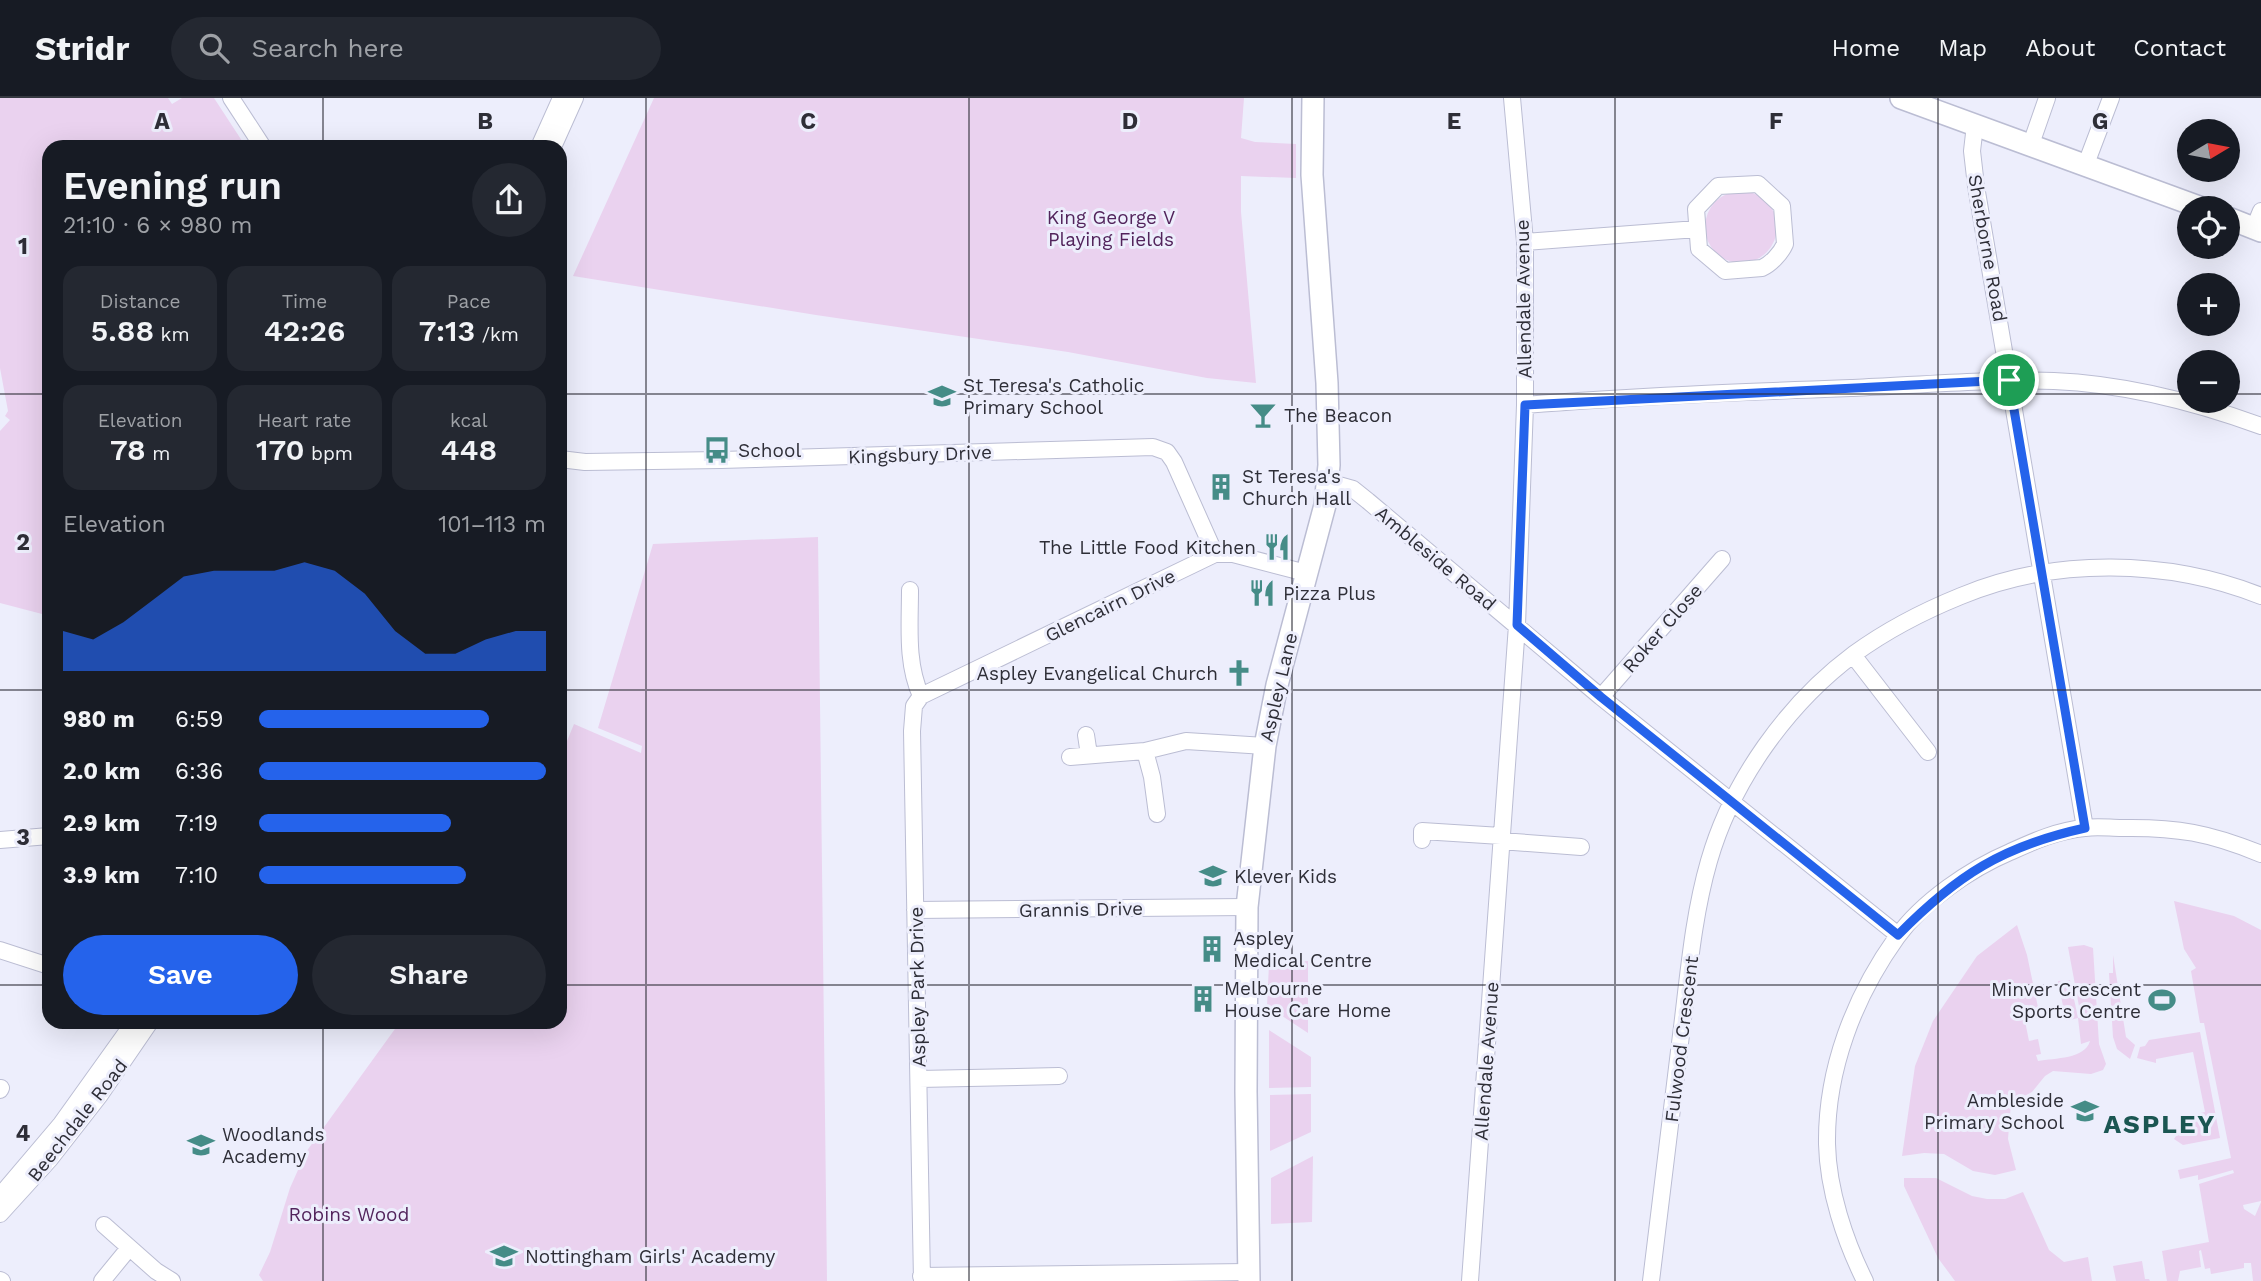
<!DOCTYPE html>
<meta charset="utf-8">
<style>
:root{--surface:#171b24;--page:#242831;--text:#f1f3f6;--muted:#9ea1a6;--line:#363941;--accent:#2563eb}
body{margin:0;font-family:"Work Sans",sans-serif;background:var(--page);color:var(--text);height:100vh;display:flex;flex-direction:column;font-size:26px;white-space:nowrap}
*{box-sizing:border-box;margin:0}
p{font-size:23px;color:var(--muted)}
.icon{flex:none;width:38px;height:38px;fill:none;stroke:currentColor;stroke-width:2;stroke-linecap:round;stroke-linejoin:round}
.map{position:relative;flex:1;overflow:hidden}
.details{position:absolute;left:42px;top:42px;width:525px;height:889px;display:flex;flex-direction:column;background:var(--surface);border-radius:21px;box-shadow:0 7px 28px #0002}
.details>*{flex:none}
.needle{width:46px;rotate:80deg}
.controls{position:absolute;left:2177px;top:21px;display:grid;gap:14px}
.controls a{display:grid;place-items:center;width:63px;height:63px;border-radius:50%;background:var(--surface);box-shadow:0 7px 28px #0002;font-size:35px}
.pin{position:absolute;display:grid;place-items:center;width:60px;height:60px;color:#fff;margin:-30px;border:4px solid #fff;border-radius:50%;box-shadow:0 2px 7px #0007}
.round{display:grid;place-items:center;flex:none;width:74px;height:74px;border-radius:37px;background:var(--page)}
.headline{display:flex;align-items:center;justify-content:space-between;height:119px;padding:0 21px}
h1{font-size:38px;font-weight:600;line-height:52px}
.stats{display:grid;grid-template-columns:repeat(3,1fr);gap:10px;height:119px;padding:7px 21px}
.stats div{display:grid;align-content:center;border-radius:18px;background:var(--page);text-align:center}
.stats b{font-size:30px;font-weight:600}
.stats small{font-size:19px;font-weight:400}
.stats p{font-size:19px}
.chart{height:196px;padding:14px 21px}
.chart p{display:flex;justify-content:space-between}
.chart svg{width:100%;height:126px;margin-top:7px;fill:var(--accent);opacity:.7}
.primary-button{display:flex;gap:14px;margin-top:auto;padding:14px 21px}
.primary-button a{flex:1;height:80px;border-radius:42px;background:var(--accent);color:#fff;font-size:28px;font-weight:600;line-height:80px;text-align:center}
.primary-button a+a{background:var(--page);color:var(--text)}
ul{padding:0 21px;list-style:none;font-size:23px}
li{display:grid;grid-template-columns:112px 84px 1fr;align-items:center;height:52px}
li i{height:18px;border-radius:9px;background:var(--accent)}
header{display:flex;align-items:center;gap:42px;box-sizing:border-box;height:98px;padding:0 35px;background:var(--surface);border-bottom:2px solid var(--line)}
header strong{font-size:33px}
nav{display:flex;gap:38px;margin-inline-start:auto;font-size:24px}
.search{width:490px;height:63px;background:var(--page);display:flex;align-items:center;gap:18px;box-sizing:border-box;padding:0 24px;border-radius:38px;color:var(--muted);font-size:26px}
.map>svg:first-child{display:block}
.green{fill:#ead2ef}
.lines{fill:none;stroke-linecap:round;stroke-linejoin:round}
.minor-casing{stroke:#bbbdd3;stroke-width:18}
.major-casing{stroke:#bbbdd3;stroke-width:24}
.minor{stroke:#fff;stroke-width:16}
.major{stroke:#fff;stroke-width:21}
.route-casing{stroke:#fff;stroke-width:14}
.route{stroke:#2563eb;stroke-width:9}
.grid{fill:none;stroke:#2e2e37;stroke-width:2;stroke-opacity:0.55}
.labels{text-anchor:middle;stroke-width:6;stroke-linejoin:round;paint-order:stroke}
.park-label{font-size:19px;fill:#52245c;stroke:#edeefc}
.street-label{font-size:19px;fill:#2e2e37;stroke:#edeefc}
.poi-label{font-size:19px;fill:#2e2e37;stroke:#edeefc;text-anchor:start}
.district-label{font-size:26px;font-weight:bold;letter-spacing:2px;fill:#1b5652;stroke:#edeefc}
.grid-label{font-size:23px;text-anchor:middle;font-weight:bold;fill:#2e2e37;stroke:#edeefc;stroke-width:6;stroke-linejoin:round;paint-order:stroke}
</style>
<header>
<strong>Stridr</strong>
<div class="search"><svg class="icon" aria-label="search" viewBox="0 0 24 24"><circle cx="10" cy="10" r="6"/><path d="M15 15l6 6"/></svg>Search here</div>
<nav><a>Home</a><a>Map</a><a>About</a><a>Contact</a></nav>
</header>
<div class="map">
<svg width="2261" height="1183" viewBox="0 0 2261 1183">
<rect width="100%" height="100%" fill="#edeefc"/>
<path class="green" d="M0 0H168L172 6 182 0H214L246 49H49V526L42 516 0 505V333L10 322 5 318 8 313 0 270Z
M654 0H1244L1241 40 1255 44 1296 46V80L1241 78V114L1256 285 1207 280 1068 254 816 217 573 178Z
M1705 129a36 36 0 1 1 72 0a36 36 0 1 1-72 0Z
M818 439 827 1183H263L259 1177 270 1154 290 1090 306 1054 400 924H560V660L574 626 641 655 642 648 598 630 653 446Z
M2174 803 2234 818 2261 832V1103L2243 1107 2244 1111 2255 1118 2261 1104V1183H2253L2251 1165H2244V1170L2211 1176 2210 1170 2205 1171 2201 1152 2199 1153 2201 1169 2180 1173 2178 1183H2167L2162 1153 2209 1144 2199 1086 2234 1075 2233 1072 2198 1082V1077L2180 1081 2178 1072 2231 1060 2204 925H2200L2191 873 2196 870 2184 851Z
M2017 827 2027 857 2040 919 2025 923 2029 943 2038 941 2041 956 2036 957 2038 963C2055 960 2085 961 2090 943L2081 946 2078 920 2066 923 2058 883 2070 882 2078 920 2081 919 2068 849 2084 847 2093 850 2099 946 2106 966 2103 972 2091 976 2053 973 2045 978 2032 994 2011 1005 2008 1041 2016 1072 1995 1077 1973 1073 1944 1056 1924 1055 1902 1058 1915 968 1933 923 1977 858Z
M2113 857 2126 939 2135 947 2130 961 2117 951 2113 939 2109 875H2113Z
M1308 863V935L1267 908 1269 866Z
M1269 932 1311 959V989L1269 990Z
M2200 934 2220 1040 2183 1047 2174 1041 2180 1032 2178 1020 2205 1014 2193 954 2156 961V965L2137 960 2140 949 2145 948 2149 942Z
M1311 996V1034L1270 1053V997Z
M1313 1058 1312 1124 1271 1126V1080Z
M1904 1080H1936L1972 1098 1987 1101H2005L2023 1094 2049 1152 2064 1164 2088 1159 2092 1183H1955L1938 1160 1904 1088Z
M2142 1163 2145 1181H2149L2150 1183H2116L2113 1168Z"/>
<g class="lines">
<defs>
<path id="minor" d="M231 0 263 49
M1975 27 1972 53 1976 88 2085 730
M2031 46 2047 0
M539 49 561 0
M553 49 575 0
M2086 66 2111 0
M1758 86 1782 108 1785 146C1781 155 1771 166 1762 170L1725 173 1699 151 1696 111 1718 88Z
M2254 130 2261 113
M1525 144 1697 131
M1525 307C1634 298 1744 294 1853 290 1920 287 1987 281 2054 283 2125 286 2195 304 2261 328
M560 361 585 364 721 362 1153 349 1167 354 1174 364 1215 456
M1328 384 1353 391 1368 403 1601 599 1898 837
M910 492C910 528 906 565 921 598
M1853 557 1928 654
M921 598 914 608 912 633 922 1183
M921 598 1215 456H1233L1306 475
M1601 599 1722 461
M1086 637 1089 657
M1145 653 1152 679 1157 716
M1070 659 1145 653 1186 643 1265 648
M0 742 49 738
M1422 742V733L1501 738
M1501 743 1581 749
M915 812 1247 809
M0 852 49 868
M919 981 1059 978
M0 992 1 990
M0 1098 61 1026 134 924
M0 1116 50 1061 100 997 150 924
M104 1127 156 1173 172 1183
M921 1178 1248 1174
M0 1182 2 1183
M102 1183 129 1150
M1470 1183 1517 527 1525 307V144L1512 0
M1651 1183C1661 1104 1670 1024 1680 945 1688 884 1692 822 1709 763 1732 683 1787 606 1854 556 1887 532 1924 513 1961 498 2054 459 2168 461 2261 498
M1865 1183C1845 1143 1828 1092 1827 1046 1826 972 1854 899 1897 839 1922 804 1970 771 2010 754 2034 743 2059 732 2085 730 2097 728 2110 730 2122 730 2177 729 2210 735 2261 756"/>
<path id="major" d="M1901 0 2202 110
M2228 120 2261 133
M1249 1183 1246 994 1247 809 1265 648 1277 587 1325 407 1329 367 1327 285 1312 77 1313 0"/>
</defs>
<use href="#minor" class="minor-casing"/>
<use href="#major" class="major-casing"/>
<use href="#minor" class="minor"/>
<use href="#major" class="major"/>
</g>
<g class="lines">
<defs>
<path id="route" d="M2009 282 2085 730C2003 748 1957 777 1898 837L1601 599 1517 527 1525 307Z"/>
</defs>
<use href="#route" class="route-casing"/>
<use href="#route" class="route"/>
</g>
<path class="grid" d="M323 0V49M646 0V1183M969 0V1183M1292 0V1183M1615 0V1183M1938 0V1183M0 296H49M560 296H2189M2228 296H2261M0 592H49M560 592H2261M0 887H49M560 887H2261M323 924V1183"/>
<defs>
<symbol id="school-bare" viewBox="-9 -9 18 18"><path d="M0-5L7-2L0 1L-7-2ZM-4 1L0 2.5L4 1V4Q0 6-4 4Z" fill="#458c87" stroke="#edeefc" stroke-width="2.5" paint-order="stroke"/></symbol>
<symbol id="bar-bare" viewBox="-9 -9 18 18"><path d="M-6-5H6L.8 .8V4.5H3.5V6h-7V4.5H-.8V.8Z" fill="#458c87" stroke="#edeefc" stroke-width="2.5" paint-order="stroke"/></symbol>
<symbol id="bus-bare" viewBox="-9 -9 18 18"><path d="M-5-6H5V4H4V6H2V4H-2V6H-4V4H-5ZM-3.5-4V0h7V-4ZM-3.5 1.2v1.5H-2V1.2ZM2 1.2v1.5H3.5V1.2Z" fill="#458c87" stroke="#edeefc" stroke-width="2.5" paint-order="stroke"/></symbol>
<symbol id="building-bare" viewBox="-9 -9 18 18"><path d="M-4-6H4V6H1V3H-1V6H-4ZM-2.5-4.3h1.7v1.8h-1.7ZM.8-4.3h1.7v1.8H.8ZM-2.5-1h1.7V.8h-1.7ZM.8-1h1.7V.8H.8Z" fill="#458c87" stroke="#edeefc" stroke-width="2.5" paint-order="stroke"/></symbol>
<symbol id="restaurant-bare" viewBox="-9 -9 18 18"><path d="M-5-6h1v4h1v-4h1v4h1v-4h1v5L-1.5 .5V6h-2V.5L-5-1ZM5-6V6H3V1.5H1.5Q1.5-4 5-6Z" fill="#458c87" stroke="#edeefc" stroke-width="2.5" paint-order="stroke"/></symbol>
<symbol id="church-bare" viewBox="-9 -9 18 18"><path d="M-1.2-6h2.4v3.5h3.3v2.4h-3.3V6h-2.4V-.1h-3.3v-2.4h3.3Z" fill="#458c87" stroke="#edeefc" stroke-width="2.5" paint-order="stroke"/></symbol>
<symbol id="stadium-bare" viewBox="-9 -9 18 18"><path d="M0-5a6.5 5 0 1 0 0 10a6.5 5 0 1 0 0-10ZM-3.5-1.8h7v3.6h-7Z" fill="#458c87" stroke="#edeefc" stroke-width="2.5" paint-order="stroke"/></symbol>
</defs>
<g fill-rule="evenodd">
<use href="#school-bare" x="923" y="279" width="38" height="38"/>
<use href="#bar-bare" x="1244" y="298" width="38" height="38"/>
<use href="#bus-bare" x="698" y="333" width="38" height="38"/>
<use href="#building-bare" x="1202" y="370" width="38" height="38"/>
<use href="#restaurant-bare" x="1258" y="430" width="38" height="38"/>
<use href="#restaurant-bare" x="1243" y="476" width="38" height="38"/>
<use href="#church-bare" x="1220" y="556" width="38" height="38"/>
<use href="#school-bare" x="1194" y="759" width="38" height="38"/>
<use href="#building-bare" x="1193" y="832" width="38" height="38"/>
<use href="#building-bare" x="1184" y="882" width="38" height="38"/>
<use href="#stadium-bare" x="2143" y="883" width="38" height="38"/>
<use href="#school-bare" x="2066" y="994" width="38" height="38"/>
<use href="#school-bare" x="182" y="1028" width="38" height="38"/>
<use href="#school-bare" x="485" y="1139" width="38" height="38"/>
</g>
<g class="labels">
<g class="park-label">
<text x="1111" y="126">King George V<tspan x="1111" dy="22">Playing Fields</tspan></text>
<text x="349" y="1123">Robins Wood</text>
</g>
<g class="street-label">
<text transform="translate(1988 150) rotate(80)" y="7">Sherborne Road</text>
<text transform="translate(1523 201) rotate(-91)" y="7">Allendale Avenue</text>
<text transform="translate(920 356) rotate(-2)" y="7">Kingsbury Drive</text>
<text transform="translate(1436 460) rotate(40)" y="7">Ambleside Road</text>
<text transform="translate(1110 507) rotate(-26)" y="7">Glencairn Drive</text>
<text transform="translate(1662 530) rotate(-49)" y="7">Roker Close</text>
<text transform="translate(1278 589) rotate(-77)" y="7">Aspley Lane</text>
<text transform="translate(1081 811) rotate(-1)" y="7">Grannis Drive</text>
<text transform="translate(917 889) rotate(-91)" y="7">Aspley Park Drive</text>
<text transform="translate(1681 941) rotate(-83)" y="7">Fulwood Crescent</text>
<text transform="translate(1486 963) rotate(-86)" y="7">Allendale Avenue</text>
<text transform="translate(77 1022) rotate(-52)" y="7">Beechdale Road</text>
</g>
<g class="poi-label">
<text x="963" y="294">St Teresa's Catholic<tspan x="963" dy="22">Primary School</tspan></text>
<text x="1284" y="324">The Beacon</text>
<text x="738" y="359">School</text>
<text x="1242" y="385">St Teresa's<tspan x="1242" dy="22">Church Hall</tspan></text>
<text x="1256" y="456" text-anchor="end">The Little Food Kitchen</text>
<text x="1283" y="502">Pizza Plus</text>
<text x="1218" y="582" text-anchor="end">Aspley Evangelical Church</text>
<text x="1234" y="785">Klever Kids</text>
<text x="1233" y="847">Aspley<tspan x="1233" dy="22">Medical Centre</tspan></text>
<text x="1224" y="897">Melbourne<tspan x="1224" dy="22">House Care Home</tspan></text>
<text x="2141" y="898" text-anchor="end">Minver Crescent<tspan x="2141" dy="22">Sports Centre</tspan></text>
<text x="2064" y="1009" text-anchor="end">Ambleside<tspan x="2064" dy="22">Primary School</tspan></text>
<text x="222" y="1043">Woodlands<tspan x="222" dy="22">Academy</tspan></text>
<text x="525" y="1165">Nottingham Girls' Academy</text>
</g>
<g class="district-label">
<text x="2160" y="1035">ASPLEY</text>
</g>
</g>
<g class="grid-label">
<text x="162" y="31">A</text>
<text x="485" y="31">B</text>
<text x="808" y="31">C</text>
<text x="1130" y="31">D</text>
<text x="1454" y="31">E</text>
<text x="1776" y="31">F</text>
<text x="2100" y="31">G</text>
<text x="23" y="156">1</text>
<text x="23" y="452">2</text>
<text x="23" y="747">3</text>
<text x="23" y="1043">4</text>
</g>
</svg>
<div class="controls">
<a><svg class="needle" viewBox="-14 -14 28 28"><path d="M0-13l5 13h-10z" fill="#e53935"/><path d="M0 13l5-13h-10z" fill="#9ea1a6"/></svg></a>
<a><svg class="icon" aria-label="locate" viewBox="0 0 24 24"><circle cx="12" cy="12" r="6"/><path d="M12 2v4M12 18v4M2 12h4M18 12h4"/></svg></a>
<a>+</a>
<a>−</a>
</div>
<div class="pin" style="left:2009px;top:282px;background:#1e9e55"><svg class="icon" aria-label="arrive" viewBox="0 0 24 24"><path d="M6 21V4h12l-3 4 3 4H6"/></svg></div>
<section class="details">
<div class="headline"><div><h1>Evening run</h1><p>21:10 · 6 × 980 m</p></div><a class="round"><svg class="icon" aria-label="share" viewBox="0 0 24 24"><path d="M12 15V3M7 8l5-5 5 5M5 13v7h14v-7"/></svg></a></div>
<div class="stats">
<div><p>Distance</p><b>5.88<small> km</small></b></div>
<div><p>Time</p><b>42:26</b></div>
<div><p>Pace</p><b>7:13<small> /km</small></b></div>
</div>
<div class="stats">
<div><p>Elevation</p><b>78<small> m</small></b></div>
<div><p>Heart rate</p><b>170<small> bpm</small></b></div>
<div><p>kcal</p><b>448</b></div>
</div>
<div class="chart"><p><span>Elevation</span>101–113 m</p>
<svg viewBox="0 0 160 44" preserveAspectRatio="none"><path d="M0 44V30L10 33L20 27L30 19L40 11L50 9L60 9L70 9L80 6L90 9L100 17L110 30L120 38L130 38L140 33L150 30L160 30V44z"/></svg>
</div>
<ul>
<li><b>980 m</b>6:59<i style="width:80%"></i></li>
<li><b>2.0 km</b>6:36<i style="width:100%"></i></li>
<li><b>2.9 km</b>7:19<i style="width:67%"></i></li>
<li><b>3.9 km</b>7:10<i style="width:72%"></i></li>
</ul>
<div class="primary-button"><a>Save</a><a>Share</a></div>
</section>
</div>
